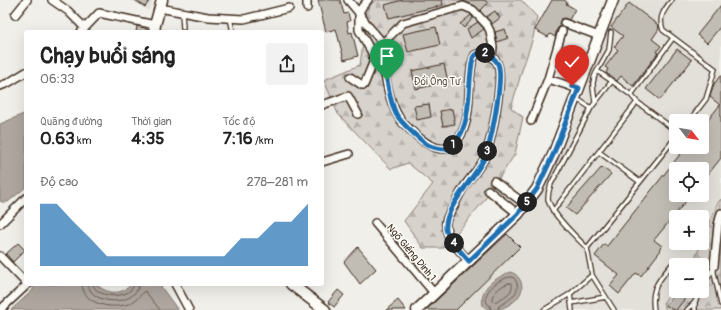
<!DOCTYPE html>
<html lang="vi">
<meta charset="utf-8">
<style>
:root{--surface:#fff;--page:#f2f2f2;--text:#222;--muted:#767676;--accent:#1f6fb2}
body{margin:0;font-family:Pangolin,sans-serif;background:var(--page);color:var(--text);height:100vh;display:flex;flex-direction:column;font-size:15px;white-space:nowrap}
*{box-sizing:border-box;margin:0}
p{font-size:13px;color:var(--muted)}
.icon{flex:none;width:22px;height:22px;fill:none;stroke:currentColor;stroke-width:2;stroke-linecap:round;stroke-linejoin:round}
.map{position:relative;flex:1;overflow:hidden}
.drawer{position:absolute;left:24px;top:30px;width:300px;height:256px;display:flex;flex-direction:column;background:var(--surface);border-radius:4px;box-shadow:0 4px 16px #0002}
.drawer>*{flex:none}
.needle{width:26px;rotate:121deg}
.fabs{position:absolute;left:669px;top:114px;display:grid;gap:8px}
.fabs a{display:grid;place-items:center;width:40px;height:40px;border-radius:4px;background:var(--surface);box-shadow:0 4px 16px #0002;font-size:20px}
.pin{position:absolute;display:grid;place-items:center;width:34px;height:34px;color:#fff;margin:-41px -17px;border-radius:50% 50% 50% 0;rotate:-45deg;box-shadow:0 0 4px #0007}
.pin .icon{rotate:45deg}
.km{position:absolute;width:20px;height:20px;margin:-10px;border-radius:50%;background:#222;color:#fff;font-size:11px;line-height:20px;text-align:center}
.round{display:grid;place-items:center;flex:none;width:42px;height:42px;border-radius:4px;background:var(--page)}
.headline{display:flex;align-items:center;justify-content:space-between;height:68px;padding:0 16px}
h1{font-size:22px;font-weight:700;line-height:30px}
.stats{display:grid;grid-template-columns:repeat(3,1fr);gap:6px;height:68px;padding:4px 16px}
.stats div{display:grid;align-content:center}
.stats b{font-size:17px;font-weight:700}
.stats small{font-size:11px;font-weight:400}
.stats p{font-size:11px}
.chart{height:112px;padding:8px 16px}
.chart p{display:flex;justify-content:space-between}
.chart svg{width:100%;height:72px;margin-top:4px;fill:var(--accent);opacity:.7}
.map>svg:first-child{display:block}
.built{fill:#e3e0da;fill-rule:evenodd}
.forest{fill:url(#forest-firs);stroke:#897e75}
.water{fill:#aea69f;stroke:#80746b}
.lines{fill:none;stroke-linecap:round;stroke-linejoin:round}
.shore{stroke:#695c52;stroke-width:1}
.building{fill:#c1bcb4;stroke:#3b2a1e}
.lane-casing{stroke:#3b2a1e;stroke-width:6}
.street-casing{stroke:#3b2a1e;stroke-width:10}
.secondary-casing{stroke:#3b2a1e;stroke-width:13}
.lane{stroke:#fdfcf7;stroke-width:3.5}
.street{stroke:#fdfcf7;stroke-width:7}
.secondary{stroke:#fdfcf7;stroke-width:10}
.route-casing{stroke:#fff;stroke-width:8}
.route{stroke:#1f6fb2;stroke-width:5}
.labels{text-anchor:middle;stroke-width:3;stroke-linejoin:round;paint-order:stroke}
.park-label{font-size:10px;fill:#62544a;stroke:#fdfcf7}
.street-label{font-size:10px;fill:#3b2a1e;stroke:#fdfcf7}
</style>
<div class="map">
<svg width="721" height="310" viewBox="0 0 721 310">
<defs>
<pattern id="forest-firs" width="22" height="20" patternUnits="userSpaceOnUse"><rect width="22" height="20" fill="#d7d2cc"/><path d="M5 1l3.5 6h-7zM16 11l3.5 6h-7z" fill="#b9b4af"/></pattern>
</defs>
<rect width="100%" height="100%" fill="#f1efea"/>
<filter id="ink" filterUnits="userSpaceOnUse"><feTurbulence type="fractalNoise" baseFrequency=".025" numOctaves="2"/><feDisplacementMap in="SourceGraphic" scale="8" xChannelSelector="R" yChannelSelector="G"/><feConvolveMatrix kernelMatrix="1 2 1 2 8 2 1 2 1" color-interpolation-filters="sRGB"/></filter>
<g filter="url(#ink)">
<path class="built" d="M131 0H153L149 11Z
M620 0H721V199L717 205 702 241V217H676V243H701L691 265H676V285L663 303 666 310H456L520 247 507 234 532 204 564 143 582 102ZM676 121H702V147H676ZM676 169H702V195H676Z"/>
<path class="forest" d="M376 0H521L537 17 533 38 523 67 511 108 523 117 515 154 483 202 444 248H423L404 221 433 184 408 163 391 169 338 114 324 80 360 65 363 43V17L372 3Z
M721 199V310H666L663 303 676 285V291H702V265H691L702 243 717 204Z"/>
<path class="water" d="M26 113V187L8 202H2L0 201V124Z
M510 272C519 274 524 284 521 292 518 302 502 310 492 310 489 310 486 308 483 306 479 286 495 279 510 272Z
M36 284H96C106 294 122 296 131 284H159L178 310H11L33 290V287Z"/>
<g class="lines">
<path class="shore" d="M509 283H512C514 294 503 297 495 302L492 301V297C497 289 501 286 509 283Z
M82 284C83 306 115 310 131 303 137 300 140 295 145 291L160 310
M88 284C90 306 137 307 139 284
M93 284C95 299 132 300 134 284
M491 310 490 306 487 303C486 301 486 297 486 296 489 286 504 276 513 277 525 290 510 300 499 306L498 310"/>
</g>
<path class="building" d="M135 0H150L145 7Z
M318 0H340L344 14 348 13 350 21 347 22 349 33 352 32 358 56 344 60 336 29 326 32Z
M402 0H442L443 5 389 18 385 5Z
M461 0H484L488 3 480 11 475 6Z
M552 0H564L567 2 566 4 575 9 569 20 564 18 561 19 559 23 560 26 557 29 555 37 550 34 548 37 535 30Z
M629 3 658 25 659 29 652 39 661 46 656 52 658 53 633 86 621 76 617 81 606 73 608 69 605 67 618 50 614 47 623 36 611 27Z
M721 5V26L707 43 697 35Z
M495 11 500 18 492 24 486 17Z
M471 15 473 18 464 28 460 24Z
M478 22 484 29 471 38 467 29Z
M137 26 146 28V32H136Z
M436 27 440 45 408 52 403 34Z
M505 29 508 38 497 42 495 32Z
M677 49 692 60 660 100 646 89Z
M444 64 448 82 416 89 412 71Z
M721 75V158L702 182V169H676V195H691L654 240 662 246 659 249 661 250 641 276 636 273 619 294 610 286 619 275 595 256 604 244 607 246 686 147H702V127L720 105 710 97 714 84Z
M429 104 431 117 417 120 414 106Z
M452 109 455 124 443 126 440 111Z
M602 167 611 174 575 215 566 208Z
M507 234 520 247 456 310H426Z
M18 243 25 250 13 262 6 254Z
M358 247 376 269 360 284 344 262Z
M338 290 344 295 334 307 328 302Z
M677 291H691L676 310H673L666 305Z
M398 300 406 310H386Z"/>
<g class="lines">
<defs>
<path id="lane" d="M672 0C664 10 658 17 663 30L715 69 706 99 689 121
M182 13 183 28
M230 18 233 32
M611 32 609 50 597 71 612 81
M631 95 612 81 591 108 551 184C549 189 548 194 548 199 550 213 577 238 587 248L676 137
M577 99 591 108
M595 102C594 90 590 83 597 71
M637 102 676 131
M599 152 640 182
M553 211 637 102 631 95 673 38
M587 248 592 275 614 310
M714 266V273L721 304
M702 287 714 267
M570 294 572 310
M571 303 606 297
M544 310 570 294 592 275
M654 310C650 287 660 279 674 262
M687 310 695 302
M695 310V302L700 291"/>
<path id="street" d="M52 0 68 11 85 28
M348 0 359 13V30L371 51 373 56V63L364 85H362L350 77
M368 0 362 7 359 13 369 27 383 43
M159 8 208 17 244 19 289 8
M307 8V0
M15 15 27 0
M564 23 599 36
M81 32 99 13 155 25
M548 79 579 89
M0 86 8 83 26 72
M322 105 348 96 358 114
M531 121 548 79 562 31
M322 162 349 154
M494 181 525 204
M488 190 518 214
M375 223 434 293
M0 224 26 198
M0 256 26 283
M469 261C460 251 444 237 446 222 447 216 451 211 454 206 457 200 460 193 464 187 471 177 480 168 485 157 491 141 506 74 496 61 491 55 482 51 475 55 471 62 471 70 470 79 468 100 471 129 453 145 438 158 414 134 404 124 388 107 382 65 383 43L403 23 463 6 473 10 487 25 490 31 493 47 492 57
M714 266 718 225 721 213
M175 284 189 310
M0 310 28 284"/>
<path id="secondary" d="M154 32 155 25 162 0
M291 284 325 310
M417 310 518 214 537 189 553 155 613 0"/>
</defs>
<use href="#lane" class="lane-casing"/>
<use href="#street" class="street-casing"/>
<use href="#secondary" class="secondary-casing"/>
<use href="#lane" class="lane"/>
<use href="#street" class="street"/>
<use href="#secondary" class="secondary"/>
</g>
</g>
<g class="lines" filter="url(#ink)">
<defs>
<path id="route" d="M387 80C389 92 391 104 396 114 402 124 419 139 428 145 434 148 440 149 447 149 475 133 466 86 473 58L475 55 481 52C488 54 495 58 498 64 504 78 491 142 485 157 477 175 443 209 446 229 447 238 462 253 469 261L518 214 537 189 553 155 579 88 572 86"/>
</defs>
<use href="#route" class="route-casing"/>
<use href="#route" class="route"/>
</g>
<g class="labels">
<g class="park-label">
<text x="437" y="85">Đồi Ông Tư</text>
</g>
<g class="street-label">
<text transform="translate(412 252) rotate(50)" y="4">Ngõ Giếng Dinh 1</text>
</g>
</g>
</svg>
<div class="fabs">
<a><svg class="needle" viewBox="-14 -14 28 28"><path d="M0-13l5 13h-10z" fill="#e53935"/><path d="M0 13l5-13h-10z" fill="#767676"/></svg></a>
<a><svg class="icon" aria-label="locate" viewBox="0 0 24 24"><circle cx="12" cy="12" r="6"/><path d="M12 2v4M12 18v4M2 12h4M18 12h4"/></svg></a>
<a>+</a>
<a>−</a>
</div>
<div class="pin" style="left:387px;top:80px;background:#1e9e55"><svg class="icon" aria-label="arrive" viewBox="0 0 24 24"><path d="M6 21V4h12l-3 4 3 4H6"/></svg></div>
<div class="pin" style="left:572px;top:86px;background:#d93025"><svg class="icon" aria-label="check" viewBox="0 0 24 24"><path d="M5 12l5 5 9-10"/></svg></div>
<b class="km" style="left:453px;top:145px">1</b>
<b class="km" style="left:485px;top:53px">2</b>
<b class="km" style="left:487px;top:151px">3</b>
<b class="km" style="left:454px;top:243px">4</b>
<b class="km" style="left:527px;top:202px">5</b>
<section class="drawer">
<div class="headline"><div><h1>Chạy buổi sáng</h1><p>06:33</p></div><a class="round"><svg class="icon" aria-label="share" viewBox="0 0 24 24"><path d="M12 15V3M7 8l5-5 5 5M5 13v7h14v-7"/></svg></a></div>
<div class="stats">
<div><p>Quãng đường</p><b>0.63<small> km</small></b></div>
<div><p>Thời gian</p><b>4:35</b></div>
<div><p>Tốc độ</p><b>7:16<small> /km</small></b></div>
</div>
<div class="chart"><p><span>Độ cao</span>278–281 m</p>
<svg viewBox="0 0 160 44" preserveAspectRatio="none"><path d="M0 44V6L10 6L20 17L30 27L40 38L50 38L60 38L70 38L80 38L90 38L100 38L110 38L120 27L130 27L140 17L150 17L160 6V44z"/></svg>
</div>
</section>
</div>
